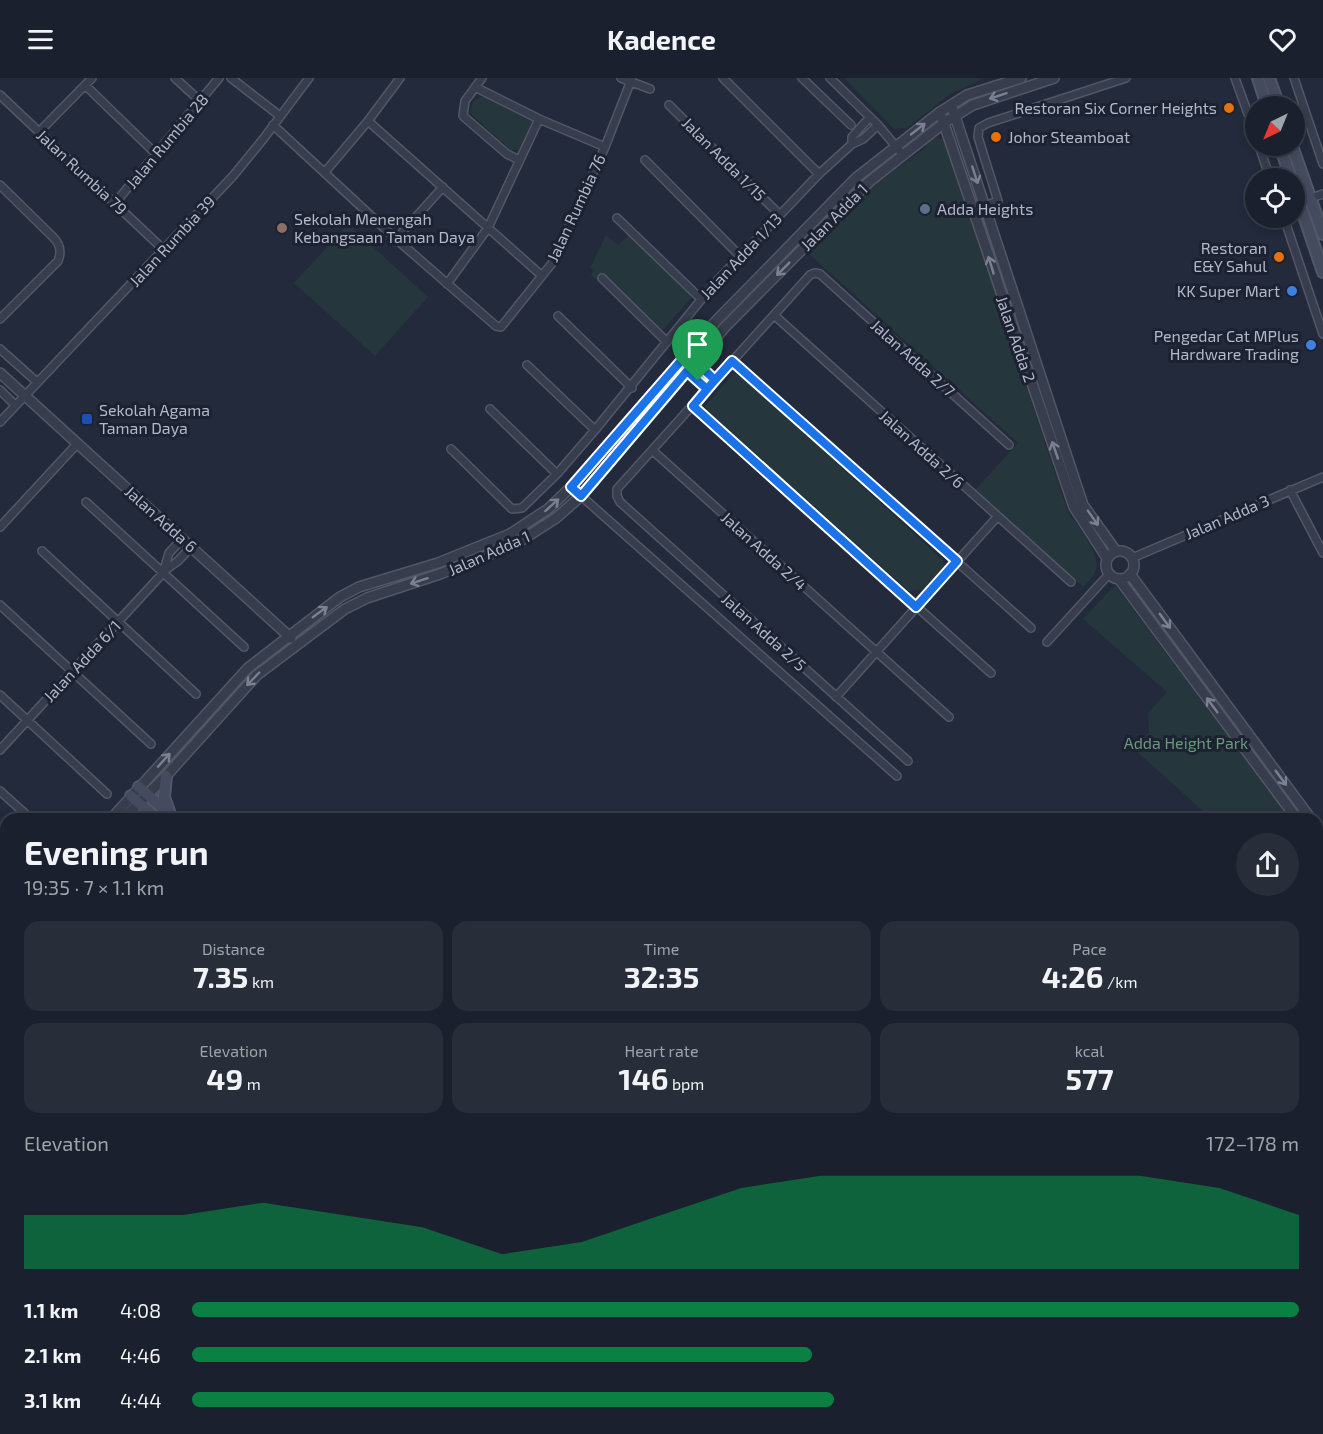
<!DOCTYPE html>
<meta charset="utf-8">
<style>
:root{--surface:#1a202d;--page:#272d39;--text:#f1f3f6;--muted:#9fa3aa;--line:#383e49;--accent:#0b8043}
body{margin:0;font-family:"Exo 2",sans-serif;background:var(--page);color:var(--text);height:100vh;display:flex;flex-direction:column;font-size:22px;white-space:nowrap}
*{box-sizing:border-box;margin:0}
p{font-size:20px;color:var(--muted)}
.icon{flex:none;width:33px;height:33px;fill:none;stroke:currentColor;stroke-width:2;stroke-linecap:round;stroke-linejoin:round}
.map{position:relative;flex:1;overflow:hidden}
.drawer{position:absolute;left:0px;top:735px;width:1323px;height:621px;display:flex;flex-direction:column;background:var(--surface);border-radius:18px 18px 0 0;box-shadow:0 3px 9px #0003,0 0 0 2px var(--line)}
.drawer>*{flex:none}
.needle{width:39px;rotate:223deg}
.buttons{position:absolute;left:1245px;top:18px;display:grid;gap:12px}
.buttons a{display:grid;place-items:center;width:60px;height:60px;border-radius:50%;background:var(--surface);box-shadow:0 3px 9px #0003,0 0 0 2px var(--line);font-size:30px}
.pin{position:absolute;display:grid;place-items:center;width:51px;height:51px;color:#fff;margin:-62px -26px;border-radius:50% 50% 50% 0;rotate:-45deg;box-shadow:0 0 6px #0007}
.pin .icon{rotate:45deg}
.round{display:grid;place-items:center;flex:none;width:63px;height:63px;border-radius:32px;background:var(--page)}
.summary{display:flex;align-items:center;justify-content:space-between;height:102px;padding:0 24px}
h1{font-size:33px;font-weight:700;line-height:45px}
.figures{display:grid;grid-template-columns:repeat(3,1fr);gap:9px;height:102px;padding:6px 24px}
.figures div{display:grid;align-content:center;border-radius:15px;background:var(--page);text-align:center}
.figures b{font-size:30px;font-weight:700}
.figures small{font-size:16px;font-weight:400}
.figures p{font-size:16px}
.chart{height:168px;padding:12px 24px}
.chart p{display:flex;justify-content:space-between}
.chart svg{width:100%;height:108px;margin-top:6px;fill:var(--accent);opacity:.7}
ul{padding:0 24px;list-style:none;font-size:20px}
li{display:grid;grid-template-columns:96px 72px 1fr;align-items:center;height:45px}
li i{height:15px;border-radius:8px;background:var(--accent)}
header{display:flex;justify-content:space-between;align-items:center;height:78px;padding:0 24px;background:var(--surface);font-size:27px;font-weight:700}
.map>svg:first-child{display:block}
.green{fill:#25363d}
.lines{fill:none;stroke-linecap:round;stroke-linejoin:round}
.minor-casing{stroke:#525767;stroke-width:10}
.tertiary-casing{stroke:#525767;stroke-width:12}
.secondary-casing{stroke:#525767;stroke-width:14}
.minor{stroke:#373d4c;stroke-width:7}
.tertiary{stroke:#373d4c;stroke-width:9}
.secondary{stroke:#454b5f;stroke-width:10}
.oneway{stroke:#7b8090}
.route-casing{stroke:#fff;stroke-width:12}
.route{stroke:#1a73e8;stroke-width:8}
.food-dot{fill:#e8710a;stroke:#1c2231;stroke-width:2}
.service-dot{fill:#5c6f8a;stroke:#1c2231;stroke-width:2}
.education-dot{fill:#8d6e63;stroke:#1c2231;stroke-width:2}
.shop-dot{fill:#3f7fe0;stroke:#1c2231;stroke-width:2}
.transit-dot{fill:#1a4fb4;stroke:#1c2231;stroke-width:2}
.labels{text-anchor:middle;stroke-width:6;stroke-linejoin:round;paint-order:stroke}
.poi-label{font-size:16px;fill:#b3b7c7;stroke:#1c2231;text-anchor:end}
.street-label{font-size:16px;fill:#b3b7c7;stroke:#1c2231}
.park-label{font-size:16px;fill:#6a987c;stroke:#1c2231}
</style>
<header><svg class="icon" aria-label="menu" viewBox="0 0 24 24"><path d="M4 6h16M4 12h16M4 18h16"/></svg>Kadence<svg class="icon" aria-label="heart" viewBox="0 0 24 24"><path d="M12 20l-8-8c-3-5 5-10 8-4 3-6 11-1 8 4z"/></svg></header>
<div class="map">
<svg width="1323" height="1356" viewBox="0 0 1323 1356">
<rect width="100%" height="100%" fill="#232a3c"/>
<path class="green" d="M844 0H980L981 2 950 16 907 50 894 51Z
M483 18 531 40 534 45 520 72H511L470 35 473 23Z
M939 59 944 62 947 69 1068 434C1077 447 1103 478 1095 494 1093 499 1087 505 1083 509L975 412 1018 365 809 176 872 108 925 70 931 61Z
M348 146 428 219 375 278 294 205Z
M631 155 694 217 663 252 660 251 603 195 597 202 591 198 593 192 590 190 606 157 618 167Z
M738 295 943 482 944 488 922 512 909 513 706 333 705 328 733 296Z
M1115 507 1290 741H1212L1134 671 1149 654 1148 635 1167 614 1083 541Z
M1317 777 1323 784V838L1317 850Z
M648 1350H708L714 1356H655Z
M862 1350H943L938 1356H869Z"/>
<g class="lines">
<defs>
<path id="minor" d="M175 0 200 23
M231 0 280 38
M482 0 465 23 463 38 507 76 519 82
M621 0 650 11
M723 0 819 96
M802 0 851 47
M830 0 878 47 903 77
M1235 0 1256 58
M1294 0 1323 86
M85 7 156 76
M475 9 539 41 605 69
M0 17 164 172
M669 27 779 136
M368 43 541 197
M273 47 396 161 496 248 501 249 553 184 605 69 632 0
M39 54 92 0
M852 66V59L869 40
M1259 68 1270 100
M645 82 740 178
M325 94 368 43 400 0
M0 107 53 159C60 166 62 173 58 183L0 241
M1299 124 1323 116
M115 125 219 0
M973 132 998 123 978 59 979 50 988 45 1126 0
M617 140 701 221
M1284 140 1323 256
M396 161 443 109
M602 200 667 264
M447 206 488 150 539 41
M774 237 1071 504
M558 238 632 310
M0 271 37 304
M688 276 715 302
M733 283 1031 550
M679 286 707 311
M527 287 595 352
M0 312 15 327
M692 328 991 595
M490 331 557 396
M0 344 233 98 264 60 309 0
M451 371 512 431 522 430 557 396 595 352 713 207 819 96 852 66 863 61 878 47
M652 372 949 639
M571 409 897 698
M1290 412 1323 475
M86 424 244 569
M0 449 77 366
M42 473 196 616
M1132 480 1323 399
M164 493 178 483 191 469
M0 527 151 666
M1047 564 1109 496
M0 617 107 716
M836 619 997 439
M0 672 163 495 169 475 182 461
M908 683 620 424 617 418V411L810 197 815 195 820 196 1009 367
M0 713 31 741
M0 808 6 813
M472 1350 479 1356
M540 1350 546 1356
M630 1350 637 1356
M720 1350 727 1356
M812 1350 819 1356
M1268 1350 1274 1356
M311 1356 313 1350
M384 1356 387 1350
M456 1356 459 1350
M745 1356 750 1350"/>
<path id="tertiary" d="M953 32 1078 412 1083 427 1116 473
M942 40 1074 429 1107 480
M0 295 291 560
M1106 487a14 14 0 1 1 28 0a14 14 0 1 1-28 0Z
M1130 496 1311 741
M1119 501 1297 741
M111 741 248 590 340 519 359 509 438 485 510 456 548 431 571 409 717 242 856 100 940 34 967 17 1021 0
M123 741 166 698 257 597 345 531 367 520 440 496 514 467 556 440 581 418 725 249 870 103 944 45 973 27 1054 0
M1317 750 1323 758
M1317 767 1323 776
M1317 859 1323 850
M0 863 6 857
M1317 889 1323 874
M943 1356 949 1350
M960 1356 965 1350"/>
<path id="secondary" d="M1258 0 1267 28
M1269 0 1279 28
M1280 68 1291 100
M1292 68 1323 156
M1294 109 1323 194
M166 698 164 719 170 736
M139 709 175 741
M131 718 157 741
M126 741 134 738 153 741
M842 1350 849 1356
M858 1350 865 1356"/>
</defs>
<use href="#minor" class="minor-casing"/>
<use href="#tertiary" class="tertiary-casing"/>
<use href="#secondary" class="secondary-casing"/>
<use href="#minor" class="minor"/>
<use href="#tertiary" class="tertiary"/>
<use href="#secondary" class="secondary"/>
</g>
<defs><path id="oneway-shaft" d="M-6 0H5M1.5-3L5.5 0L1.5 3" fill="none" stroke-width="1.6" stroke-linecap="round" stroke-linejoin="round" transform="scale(1.5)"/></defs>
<g class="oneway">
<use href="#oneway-shaft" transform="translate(998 18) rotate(162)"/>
<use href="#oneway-shaft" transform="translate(918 51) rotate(-38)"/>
<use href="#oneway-shaft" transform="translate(975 97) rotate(72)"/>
<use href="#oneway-shaft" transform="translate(991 187) rotate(-107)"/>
<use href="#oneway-shaft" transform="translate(783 191) rotate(135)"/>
<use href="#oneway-shaft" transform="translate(1055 372) rotate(-109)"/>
<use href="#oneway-shaft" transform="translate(552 427) rotate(-42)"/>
<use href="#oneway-shaft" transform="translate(1093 440) rotate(55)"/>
<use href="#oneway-shaft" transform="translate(419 503) rotate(162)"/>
<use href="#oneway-shaft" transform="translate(320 534) rotate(-36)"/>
<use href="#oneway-shaft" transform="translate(1165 543) rotate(54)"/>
<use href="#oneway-shaft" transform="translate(253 601) rotate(134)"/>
<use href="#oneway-shaft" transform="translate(1212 627) rotate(-127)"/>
<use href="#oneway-shaft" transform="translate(164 682) rotate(-48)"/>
<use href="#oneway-shaft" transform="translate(1281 700) rotate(54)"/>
</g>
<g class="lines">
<defs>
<path id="route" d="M698 303 687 293 581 418 571 409 687 276 715 302 693 328 916 529 957 483 732 283 707 311 698 303"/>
</defs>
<use href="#route" class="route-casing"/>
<use href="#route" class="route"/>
</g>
<g class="food-dot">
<circle cx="1229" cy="30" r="6"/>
<circle cx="996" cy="59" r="6"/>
<circle cx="1279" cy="179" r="6"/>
</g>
<circle class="service-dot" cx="925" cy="131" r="6"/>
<circle class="education-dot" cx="282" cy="150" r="6"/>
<g class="shop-dot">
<circle cx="1292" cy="213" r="6"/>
<circle cx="1311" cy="267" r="6"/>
</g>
<rect class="transit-dot" x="81" y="335" width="12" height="12" rx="3"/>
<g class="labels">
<g class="poi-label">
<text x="1217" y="36">Restoran Six Corner Heights</text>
<text x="1008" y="65" text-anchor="start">Johor Steamboat</text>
<text x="937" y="137" text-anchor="start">Adda Heights</text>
<text x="294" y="147" text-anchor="start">Sekolah Menengah<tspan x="294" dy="18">Kebangsaan Taman Daya</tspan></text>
<text x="1267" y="176">Restoran<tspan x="1267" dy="18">E&amp;Y Sahul</tspan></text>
<text x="1280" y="219">KK Super Mart</text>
<text x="1299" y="264">Pengedar Cat MPlus<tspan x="1299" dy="18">Hardware Trading</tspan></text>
<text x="99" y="338" text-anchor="start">Sekolah Agama<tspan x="99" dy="18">Taman Daya</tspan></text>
</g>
<g class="street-label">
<text transform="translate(167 63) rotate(-50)" y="6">Jalan Rumbia 28</text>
<text transform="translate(724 81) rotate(45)" y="6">Jalan Adda 1/15</text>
<text transform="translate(82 94) rotate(43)" y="6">Jalan Rumbia 79</text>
<text transform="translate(576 130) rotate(-65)" y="6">Jalan Rumbia 76</text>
<text transform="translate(834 139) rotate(-45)" y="6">Jalan Adda 1</text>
<text transform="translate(172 163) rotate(-47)" y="6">Jalan Rumbia 39</text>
<text transform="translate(741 178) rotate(-47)" y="6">Jalan Adda 1/13</text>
<text transform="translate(1016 261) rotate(71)" y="6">Jalan Adda 2</text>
<text transform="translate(913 280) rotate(42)" y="6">Jalan Adda 2/7</text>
<text transform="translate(922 371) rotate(42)" y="6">Jalan Adda 2/6</text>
<text transform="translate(1227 439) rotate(-23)" y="6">Jalan Adda 3</text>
<text transform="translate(161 441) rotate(42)" y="6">Jalan Adda 6</text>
<text transform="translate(764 473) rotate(42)" y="6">Jalan Adda 2/4</text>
<text transform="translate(489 475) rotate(-24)" y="6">Jalan Adda 1</text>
<text transform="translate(764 554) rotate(42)" y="6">Jalan Adda 2/5</text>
<text transform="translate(82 583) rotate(-47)" y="6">Jalan Adda 6/1</text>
</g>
<g class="park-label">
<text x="1186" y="671">Adda Height Park</text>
</g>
</g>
</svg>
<div class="buttons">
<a><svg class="needle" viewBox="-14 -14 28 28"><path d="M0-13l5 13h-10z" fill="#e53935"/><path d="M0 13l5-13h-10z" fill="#9fa3aa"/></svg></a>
<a><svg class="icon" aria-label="locate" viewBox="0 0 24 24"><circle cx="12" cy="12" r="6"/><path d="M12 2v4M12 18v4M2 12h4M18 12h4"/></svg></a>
</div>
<div class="pin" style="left:698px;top:303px;background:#1e9e55"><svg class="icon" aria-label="arrive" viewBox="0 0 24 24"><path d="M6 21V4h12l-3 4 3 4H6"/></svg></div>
<section class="drawer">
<div class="summary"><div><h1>Evening run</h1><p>19:35 · 7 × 1.1 km</p></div><a class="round"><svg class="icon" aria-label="share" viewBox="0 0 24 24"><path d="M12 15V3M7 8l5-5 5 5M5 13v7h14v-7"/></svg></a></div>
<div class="figures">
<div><p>Distance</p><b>7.35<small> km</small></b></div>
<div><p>Time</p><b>32:35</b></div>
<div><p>Pace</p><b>4:26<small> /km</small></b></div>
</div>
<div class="figures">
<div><p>Elevation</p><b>49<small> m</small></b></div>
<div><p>Heart rate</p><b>146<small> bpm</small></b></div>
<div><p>kcal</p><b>577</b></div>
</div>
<div class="chart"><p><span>Elevation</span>172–178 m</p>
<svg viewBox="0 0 160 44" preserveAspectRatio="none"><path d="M0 44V22L10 22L20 22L30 17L40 22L50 27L60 38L70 33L80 22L90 11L100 6L110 6L120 6L130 6L140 6L150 11L160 22V44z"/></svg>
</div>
<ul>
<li><b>1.1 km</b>4:08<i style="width:100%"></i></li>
<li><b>2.1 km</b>4:46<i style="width:56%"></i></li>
<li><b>3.1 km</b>4:44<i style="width:58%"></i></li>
</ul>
</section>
</div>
